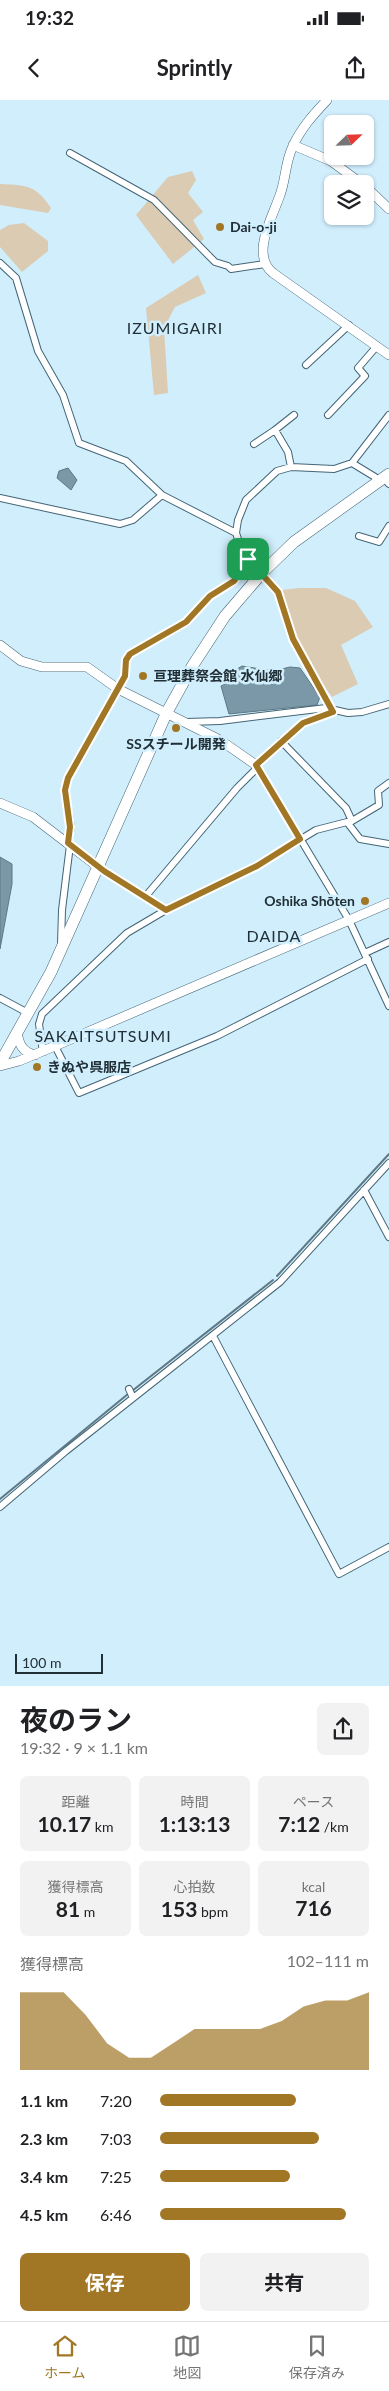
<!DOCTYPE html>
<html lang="ja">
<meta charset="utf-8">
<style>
:root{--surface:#fff;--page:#f2f2f2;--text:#202124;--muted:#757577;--line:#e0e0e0;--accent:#a17726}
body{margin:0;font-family:Lato,"Noto Sans JP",sans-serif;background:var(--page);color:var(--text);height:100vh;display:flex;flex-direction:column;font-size:19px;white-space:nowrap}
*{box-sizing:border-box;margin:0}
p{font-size:16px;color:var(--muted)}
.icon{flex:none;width:28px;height:28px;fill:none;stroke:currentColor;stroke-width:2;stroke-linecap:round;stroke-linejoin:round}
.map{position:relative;height:1586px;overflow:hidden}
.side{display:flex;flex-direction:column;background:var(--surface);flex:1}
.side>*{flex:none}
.needle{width:32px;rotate:67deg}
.buttons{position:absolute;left:324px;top:15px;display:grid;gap:10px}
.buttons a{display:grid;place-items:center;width:50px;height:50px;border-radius:8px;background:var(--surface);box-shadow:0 1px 4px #0004;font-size:25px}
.scale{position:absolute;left:15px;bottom:12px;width:88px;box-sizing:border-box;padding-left:5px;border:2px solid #212f36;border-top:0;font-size:14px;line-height:18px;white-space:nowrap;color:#212f36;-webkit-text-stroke:4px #d1eefd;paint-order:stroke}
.pin{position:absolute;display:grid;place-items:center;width:42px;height:42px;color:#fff;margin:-21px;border-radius:10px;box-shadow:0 2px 8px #0006}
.round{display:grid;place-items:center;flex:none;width:52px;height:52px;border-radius:8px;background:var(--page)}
.overview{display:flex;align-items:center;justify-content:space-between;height:85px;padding:0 20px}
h1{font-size:28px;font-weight:700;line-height:38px}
.figures{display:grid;grid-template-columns:repeat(3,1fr);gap:8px;height:85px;padding:5px 20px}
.figures div{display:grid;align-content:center;border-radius:8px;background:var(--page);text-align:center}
.figures b{font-size:21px;font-weight:700}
.figures small{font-size:14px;font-weight:400}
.figures p{font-size:14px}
.chart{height:140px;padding:10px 20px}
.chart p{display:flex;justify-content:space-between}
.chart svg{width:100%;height:90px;margin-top:5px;fill:var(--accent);opacity:.7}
.button{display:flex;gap:10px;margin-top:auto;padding:10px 20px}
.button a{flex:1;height:58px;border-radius:8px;background:var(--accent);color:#fff;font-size:20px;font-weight:700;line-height:58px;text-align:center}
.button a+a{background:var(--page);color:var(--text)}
ul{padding:0 20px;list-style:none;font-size:16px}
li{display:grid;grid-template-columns:80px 60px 1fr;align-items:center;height:38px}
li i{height:12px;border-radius:6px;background:var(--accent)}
.status{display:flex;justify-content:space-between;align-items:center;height:35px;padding:0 25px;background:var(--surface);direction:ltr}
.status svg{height:14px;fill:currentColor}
header{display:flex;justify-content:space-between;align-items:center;height:65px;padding:0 20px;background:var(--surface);font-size:22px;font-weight:700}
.dock{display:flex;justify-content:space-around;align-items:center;height:70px;border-top:1px solid var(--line);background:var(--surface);font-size:14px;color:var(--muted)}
.dock a{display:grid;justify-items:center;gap:2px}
.dock .current{color:var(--accent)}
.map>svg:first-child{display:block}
.green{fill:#dbcbb2}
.water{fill:#7a98a7;stroke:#5f7885}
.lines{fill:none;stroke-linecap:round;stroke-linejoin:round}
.stream{stroke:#5f7885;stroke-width:2}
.street-casing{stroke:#446575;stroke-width:8}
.secondary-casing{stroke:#446575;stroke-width:10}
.highway-casing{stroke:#446575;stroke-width:12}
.street{stroke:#fff;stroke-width:6}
.secondary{stroke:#fff;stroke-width:9}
.highway{stroke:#fff;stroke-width:11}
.route-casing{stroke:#fff;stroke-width:10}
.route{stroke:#a17726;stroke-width:6}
.poi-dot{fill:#a17726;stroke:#d1eefd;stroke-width:2}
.labels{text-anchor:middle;stroke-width:5;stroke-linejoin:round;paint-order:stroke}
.poi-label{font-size:14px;font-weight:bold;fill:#212f36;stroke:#d1eefd;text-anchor:start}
.quarter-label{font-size:16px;letter-spacing:1px;fill:#212f36;stroke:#d1eefd}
</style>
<div class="status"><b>19:32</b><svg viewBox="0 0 49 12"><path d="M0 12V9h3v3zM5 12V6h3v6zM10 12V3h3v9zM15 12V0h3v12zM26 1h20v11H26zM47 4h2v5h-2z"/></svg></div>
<header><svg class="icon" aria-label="back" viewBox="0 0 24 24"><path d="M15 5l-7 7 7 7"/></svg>Sprintly<svg class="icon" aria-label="share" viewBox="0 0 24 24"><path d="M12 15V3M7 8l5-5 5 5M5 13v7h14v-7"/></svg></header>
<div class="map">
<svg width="389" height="1586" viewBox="0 0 389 1586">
<rect width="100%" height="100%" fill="#d1eefd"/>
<path class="green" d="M192 71 196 80 188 93 203 112 193 120 204 139 173 164 136 115 168 77Z
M0 84C26 85 36 85 51 108L48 113 0 105Z
M24 123 48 141V151L22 172 0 147V130L9 125Z
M198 175 206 193 175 207 164 228 168 293 154 295 146 208Z
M299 488H326L355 501 373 527 341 545 358 584 332 597 314 572 293 530 282 490Z"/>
<path class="water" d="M68 368 77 380 71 390 57 378 59 371Z
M242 566 273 571 290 567 300 568 320 597 317 605 229 614 221 586 225 584C226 575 234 571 242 566Z
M0 757 12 764V784L0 849Z"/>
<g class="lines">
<path class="stream" d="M277 1176 389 1054
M132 1291 273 1180
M0 1399 128 1294"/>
<defs>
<path id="street" d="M70 53 154 100 215 162 228 166 231 169 265 164
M0 163 16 178 38 251 63 295 79 343 126 361 162 395 236 433
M306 265 349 225
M328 315 365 276 358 268 377 246
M275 330 294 315
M254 344 275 330 288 352 291 367
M352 363 375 377
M388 383 389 384
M0 398 120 424 133 420 162 395
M359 436 379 442 389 426
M333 612 293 539 278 492 248 459 238 439 236 433 238 420 246 400 277 371 291 367 334 369 352 363 389 315
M333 612 303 623 256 665 349 820 389 906
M186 622 220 621 326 608 348 613 362 612 389 604
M281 641 346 708 352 721 347 722
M352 721 379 705 378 691 389 683
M68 743 71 727 65 690 68 679 125 576 126 560 130 554 187 522 210 496 233 481 248 459
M97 766 166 810
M145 797 237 688 257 668
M61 844 62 810 70 745
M365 853 389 842
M0 898 28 913
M55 946 79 993 217 936 368 859
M43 952 39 924 42 914 127 833 166 810 257 766 316 730 347 722 360 739 389 744
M364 1090 389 1137
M213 1236 339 1474 389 1447
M129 1289 133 1298
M0 1407 66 1351 280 1182 389 1063"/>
<path id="secondary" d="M327 0C314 14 301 28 293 46 285 62 286 79 280 95 273 116 250 155 273 173L389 255
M293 45 331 61 362 84
M365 86 389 109
M0 545 21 561 42 567H87L118 589 220 640 256 665
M0 703 33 717 97 766
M17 932C19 944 22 952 35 955
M0 966 19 961 55 946 389 803"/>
<path id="highway" d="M0 963 51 872 167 612 193 565 225 516 261 474 294 442 389 374"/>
</defs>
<use href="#street" class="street-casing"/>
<use href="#secondary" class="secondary-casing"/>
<use href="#highway" class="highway-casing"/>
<use href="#street" class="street"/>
<use href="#secondary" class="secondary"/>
<use href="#highway" class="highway"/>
</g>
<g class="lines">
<defs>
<path id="route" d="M248 459 278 492 293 539 333 612 303 623 256 665 300 739 257 766 166 810 104 771 68 743 70 727 65 690 68 678 125 576 126 560 130 554 186 522 210 496 234 481Z"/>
</defs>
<use href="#route" class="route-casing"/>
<use href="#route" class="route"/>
</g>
<g class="poi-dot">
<circle cx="220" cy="127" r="5"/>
<circle cx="143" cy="576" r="5"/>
<circle cx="176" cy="628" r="5"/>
<circle cx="365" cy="801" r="5"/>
<circle cx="37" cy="967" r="5"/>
</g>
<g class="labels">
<g class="poi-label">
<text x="230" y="132">Dai-o-ji</text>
<text x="153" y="581">亘理葬祭会館 水仙郷</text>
<text x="176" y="649" text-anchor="middle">SSスチール開発</text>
<text x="355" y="806" text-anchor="end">Oshika Shōten</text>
<text x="47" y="972">きぬや呉服店</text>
</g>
<g class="quarter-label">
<text x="175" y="234">IZUMIGAIRI</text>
<text x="274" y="842">DAIDA</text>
<text x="103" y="942">SAKAITSUTSUMI</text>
</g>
</g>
</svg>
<div class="buttons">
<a><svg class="needle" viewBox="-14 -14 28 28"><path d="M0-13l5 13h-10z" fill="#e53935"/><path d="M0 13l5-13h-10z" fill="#757577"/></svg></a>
<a><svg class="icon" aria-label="layers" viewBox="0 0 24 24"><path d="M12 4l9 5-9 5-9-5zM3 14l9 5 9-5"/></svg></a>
</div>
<div class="scale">100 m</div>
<div class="pin" style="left:248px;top:459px;background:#1e9e55"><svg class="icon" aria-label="arrive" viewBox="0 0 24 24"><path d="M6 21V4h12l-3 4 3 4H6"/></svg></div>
</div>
<section class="side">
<div class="overview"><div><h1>夜のラン</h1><p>19:32 · 9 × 1.1 km</p></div><a class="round"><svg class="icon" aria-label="share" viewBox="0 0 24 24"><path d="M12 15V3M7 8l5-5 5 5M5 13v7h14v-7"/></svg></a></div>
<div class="figures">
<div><p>距離</p><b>10.17<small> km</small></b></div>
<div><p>時間</p><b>1:13:13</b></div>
<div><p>ペース</p><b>7:12<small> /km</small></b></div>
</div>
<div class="figures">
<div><p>獲得標高</p><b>81<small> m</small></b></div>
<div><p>心拍数</p><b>153<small> bpm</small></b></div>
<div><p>kcal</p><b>716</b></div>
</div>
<div class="chart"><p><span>獲得標高</span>102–111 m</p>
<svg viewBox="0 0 160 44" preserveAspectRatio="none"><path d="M0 44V6L10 6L20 6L30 17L40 31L50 38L60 38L70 31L80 24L90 24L100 24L110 24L120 20L130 13L140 10L150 10L160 6V44z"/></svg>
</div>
<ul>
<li><b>1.1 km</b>7:20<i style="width:65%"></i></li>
<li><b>2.3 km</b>7:03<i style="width:76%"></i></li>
<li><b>3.4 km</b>7:25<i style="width:62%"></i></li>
<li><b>4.5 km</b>6:46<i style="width:89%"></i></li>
</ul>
<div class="button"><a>保存</a><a>共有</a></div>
</section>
<nav class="dock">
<a class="current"><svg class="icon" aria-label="home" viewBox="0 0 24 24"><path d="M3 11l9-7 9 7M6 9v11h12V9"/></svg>ホーム</a>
<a><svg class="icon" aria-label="map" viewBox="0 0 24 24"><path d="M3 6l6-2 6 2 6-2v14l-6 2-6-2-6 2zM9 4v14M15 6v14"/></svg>地図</a>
<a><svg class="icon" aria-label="saved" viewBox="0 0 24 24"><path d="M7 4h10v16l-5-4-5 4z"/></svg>保存済み</a>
</nav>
